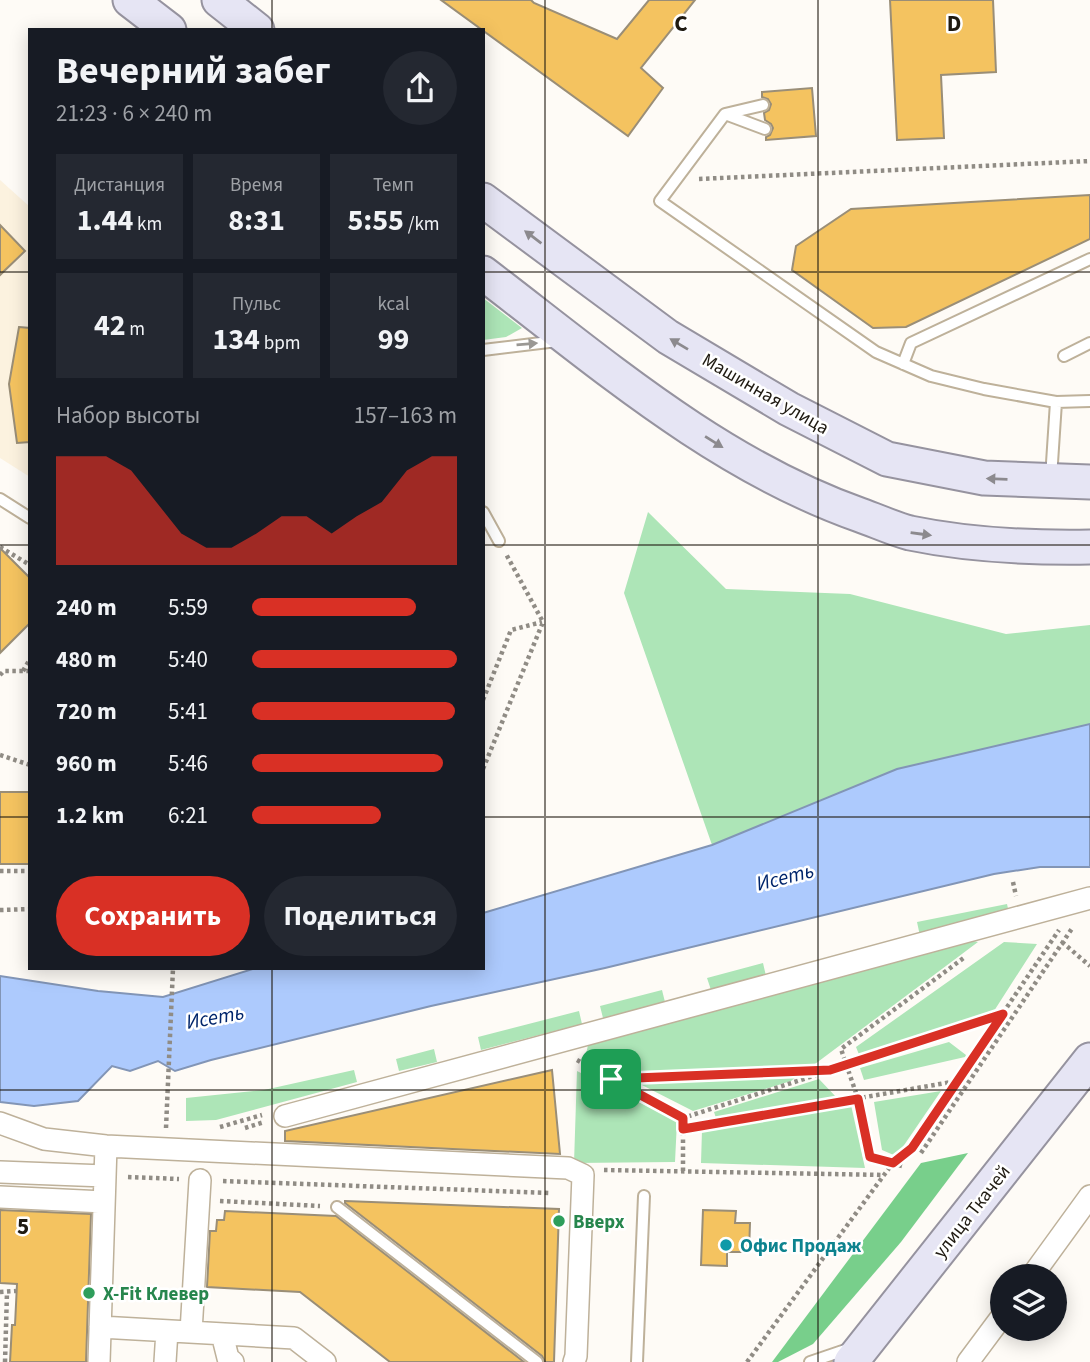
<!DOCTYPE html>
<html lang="ru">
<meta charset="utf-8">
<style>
:root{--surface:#171b24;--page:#242831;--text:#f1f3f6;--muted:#9ea1a6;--accent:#d93025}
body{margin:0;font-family:"Source Sans 3",sans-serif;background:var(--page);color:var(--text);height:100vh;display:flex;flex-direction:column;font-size:26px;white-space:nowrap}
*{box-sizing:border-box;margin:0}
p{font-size:23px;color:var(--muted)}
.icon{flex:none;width:38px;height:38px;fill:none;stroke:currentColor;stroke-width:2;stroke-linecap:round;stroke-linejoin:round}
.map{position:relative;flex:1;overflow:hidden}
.details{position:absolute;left:28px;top:28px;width:457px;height:942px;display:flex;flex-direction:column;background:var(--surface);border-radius:0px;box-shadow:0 4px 18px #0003}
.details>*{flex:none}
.tools{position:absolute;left:990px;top:1264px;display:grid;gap:14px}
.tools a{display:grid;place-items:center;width:77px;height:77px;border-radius:50%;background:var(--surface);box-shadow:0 4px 18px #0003;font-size:35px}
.pin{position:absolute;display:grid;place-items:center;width:60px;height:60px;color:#fff;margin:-30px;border-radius:14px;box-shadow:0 4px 10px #0006}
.round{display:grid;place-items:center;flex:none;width:74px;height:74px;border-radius:37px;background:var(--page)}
.head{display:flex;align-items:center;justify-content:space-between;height:119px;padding:0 28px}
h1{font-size:38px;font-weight:700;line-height:52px}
.stats{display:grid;grid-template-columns:repeat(3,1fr);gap:10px;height:119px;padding:7px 28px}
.stats div{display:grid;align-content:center;border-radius:0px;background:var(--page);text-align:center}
.stats b{font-size:30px;font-weight:700}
.stats small{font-size:19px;font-weight:400}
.stats p{font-size:19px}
.chart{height:196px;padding:14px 28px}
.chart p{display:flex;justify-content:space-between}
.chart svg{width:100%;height:126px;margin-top:7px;fill:var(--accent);opacity:.7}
.primary-button{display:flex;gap:14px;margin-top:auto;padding:14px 28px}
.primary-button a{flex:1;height:80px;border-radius:42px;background:var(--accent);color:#fff;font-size:28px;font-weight:700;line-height:80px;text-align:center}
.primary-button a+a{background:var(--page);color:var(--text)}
ul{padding:0 28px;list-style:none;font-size:23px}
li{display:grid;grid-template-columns:112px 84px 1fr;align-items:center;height:52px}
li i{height:18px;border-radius:9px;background:var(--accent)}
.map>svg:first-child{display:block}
.built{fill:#fcf2df}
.green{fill:#ade5b7}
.forest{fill:#78cf8b}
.water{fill:#adcafd;stroke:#8295b6;stroke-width:2}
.building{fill:#f4c360;stroke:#9a8e77;stroke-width:2}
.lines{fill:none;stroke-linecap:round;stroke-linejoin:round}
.lane-casing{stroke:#beb19a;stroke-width:14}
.street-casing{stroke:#beb19a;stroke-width:24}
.primary-casing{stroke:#96939f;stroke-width:37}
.path{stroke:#908c85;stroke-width:4.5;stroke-dasharray:3.5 3.5;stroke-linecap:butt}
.lane{stroke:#fff;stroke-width:10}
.street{stroke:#fff;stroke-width:21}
.primary{stroke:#e6e5f4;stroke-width:33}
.oneway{fill:#8c8a8e}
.oneway2{fill:#9a9894}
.route-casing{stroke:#fff;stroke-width:14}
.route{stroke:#d93025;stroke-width:9}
.grid{fill:none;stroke:#1f1a11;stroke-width:2;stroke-opacity:0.55}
.leisure-dot{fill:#2e9e5b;stroke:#fff;stroke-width:2.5}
.culture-dot{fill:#0f9aa8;stroke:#fff;stroke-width:2.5}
.labels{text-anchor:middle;stroke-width:5;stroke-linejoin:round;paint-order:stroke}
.street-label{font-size:19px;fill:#1f1a11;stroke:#fff}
.leisure-label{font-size:19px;font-weight:bold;fill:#27864d;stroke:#fff;text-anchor:start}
.culture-label{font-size:19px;font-weight:bold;fill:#0d838f;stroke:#fff;text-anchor:start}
.water-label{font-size:21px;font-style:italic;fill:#00256b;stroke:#fff}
.grid-label{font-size:23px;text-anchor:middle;font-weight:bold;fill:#1f1a11;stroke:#fff;stroke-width:5;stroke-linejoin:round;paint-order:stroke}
</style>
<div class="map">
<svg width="1090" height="1362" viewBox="0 0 1090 1362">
<rect width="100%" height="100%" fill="#fefbf6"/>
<path class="built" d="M0 180 30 207V477L0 458Z"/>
<path class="green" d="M483 298 522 328 506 337 483 340Z
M648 512 726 589 850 594 1006 634 1090 625V724L897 769 712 845 624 593Z
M1007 904 1009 913 920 936 917 922Z
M973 941 978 942 811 1067 618 1075 585 1059 588 1045Z
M1004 942 1037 944 994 1011 860 1057 856 1047Z
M763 963 766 976 711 990 707 978Z
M662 990 665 1002 603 1018 600 1006Z
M579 1011 582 1024 481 1050 478 1037Z
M949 1042 966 1055 965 1057 864 1080 860 1068Z
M434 1049 437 1062 399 1071 396 1059Z
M354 1070 357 1082 216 1120 186 1121V1098L264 1090Z
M577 1071 677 1121 675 1162 574 1163Z
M801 1073 791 1081 693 1111 634 1081Z
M819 1079 837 1098 716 1118 714 1112Z
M941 1091 898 1154 896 1156 882 1150 874 1102Z
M851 1105 865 1168 701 1163 702 1130Z"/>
<path class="forest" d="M968 1153 901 1242 813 1344 778 1362H772L921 1163Z"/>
<path class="water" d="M1090 724V867H1040L994 874 605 968 431 1006 211 1060 175 1071 158 1061 130 1071 112 1066 78 1101 34 1106 0 1102V976L98 991 163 997 256 968H483V913L712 845 897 769Z"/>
<path class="building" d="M441 0H531L534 3 617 39 649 0H695L641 68 663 88 628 136Z
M890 0H993L996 72 941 75 944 138 897 140Z
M812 88 816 136 766 140V137L770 135 773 128 771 124 765 120 764 113 769 110 771 104 768 99 762 97V92Z
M1090 195V239L906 327 873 328 792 270 796 246 851 209Z
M0 225 25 251 0 275Z
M19 327 30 328V442L17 443 9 384Z
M0 548 30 578V623L0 653Z
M0 792H30V864H0Z
M552 1070 560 1154 285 1141V1131Z
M345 1201 559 1209 554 1362H545L542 1356 345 1203Z
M0 1210 91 1214 86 1362H10L12 1325H15L17 1284 0 1283Z
M703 1210 736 1211 735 1223H750L749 1252H727V1266L701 1265Z
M225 1211 336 1216 524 1362H390L300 1292 207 1287 210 1231H216L217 1220H224Z"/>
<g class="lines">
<defs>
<path id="lane" d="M763 105 725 114 660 201 876 352 931 376 984 389 1056 402
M725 114 765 129
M483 350 557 341
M1064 356 1090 343
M903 364 911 343 1090 259
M1051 478 1056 402 1090 401
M0 499 30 518
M483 512 499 541
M337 1207 537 1362
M637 1362 644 1196
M810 1362 851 1348"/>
<path id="street" d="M285 1116 1090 898
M0 1123 44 1139 106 1146 568 1168 583 1175 576 1356 574 1362
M0 1172 105 1176
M0 1197 104 1202
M1032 1276 1090 1196
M100 1327 294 1338 325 1362
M191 1332 200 1180
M222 1334 228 1358 233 1362
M99 1362 106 1146
M165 1362 167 1331
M968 1362 1003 1315"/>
<path id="primary" d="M130 0 169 30
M219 0 257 30
M483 200 668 337 789 409 887 459 984 478 1090 482
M483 273C601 363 718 465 860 515 877 521 894 529 910 533 968 545 1031 548 1090 547
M851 1362 1090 1060"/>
</defs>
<use href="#lane" class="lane-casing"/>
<use href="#street" class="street-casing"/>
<use href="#primary" class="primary-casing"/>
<path class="path" d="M699 179 1090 161
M0 547 30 565
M23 671 30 659
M0 675 4 671H30
M483 700 511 630 542 622
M0 755 30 765
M483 769 543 622 506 554
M0 871H30
M1013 882 1016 896
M0 910 30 909
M1062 942 1090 966
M577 1060 683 1118 1002 1015
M614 1079 822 1071
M220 1127 262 1115
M166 1128 173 968
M245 1128 264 1122
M683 1129 957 1081
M921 1153 1073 927
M902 1166 870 1157 858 1099 841 1049 965 957
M604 1170 884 1175
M683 1171V1118
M128 1177 179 1179
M223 1181 550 1193
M220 1201 320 1206
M0 1292 16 1291
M5 1362 7 1292
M747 1362 884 1175 893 1163 912 1148 1059 930"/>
<use href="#lane" class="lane"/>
<use href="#street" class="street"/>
<use href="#primary" class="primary"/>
</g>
<defs><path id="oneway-solid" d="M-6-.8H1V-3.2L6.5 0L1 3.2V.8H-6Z" transform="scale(1.75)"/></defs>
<g class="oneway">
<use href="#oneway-solid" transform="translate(533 237) rotate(-143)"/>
<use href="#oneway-solid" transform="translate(679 344) rotate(-149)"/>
<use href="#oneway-solid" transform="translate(714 442) rotate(32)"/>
<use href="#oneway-solid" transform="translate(997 479) rotate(-178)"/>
<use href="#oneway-solid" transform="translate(921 534) rotate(8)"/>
</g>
<use class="oneway2" href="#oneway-solid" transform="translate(527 344) rotate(-5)"/>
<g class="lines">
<defs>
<path id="route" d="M1003 1014 912 1148 893 1163 870 1157 858 1099 683 1129V1118L611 1079 830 1070Z"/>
</defs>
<use href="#route" class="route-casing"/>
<use href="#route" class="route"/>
</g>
<path class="grid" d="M272 0V30M545 0V1362M818 0V1362M0 272H30M483 272H1090M0 545H30M483 545H1090M0 817H30M483 817H1090M272 968V1362M0 1090H1090"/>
<g class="leisure-dot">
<circle cx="559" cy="1221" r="7"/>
<circle cx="89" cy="1293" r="7"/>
</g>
<circle class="culture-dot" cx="726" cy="1245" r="7"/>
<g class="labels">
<g class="street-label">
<text transform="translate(766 393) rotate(30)" y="7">Машинная улица</text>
<text transform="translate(971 1211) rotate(-52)" y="7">улица Ткачей</text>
</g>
<g class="leisure-label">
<text x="573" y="1228">Вверх</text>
<text x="103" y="1300">X-Fit Клевер</text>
</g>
<g class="culture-label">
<text x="740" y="1252">Офис Продаж</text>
</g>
<g class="water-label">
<text transform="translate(785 877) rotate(-14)" y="7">Исеть</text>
<text transform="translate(215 1017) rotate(-10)" y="7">Исеть</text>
</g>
</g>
<g class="grid-label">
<text x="681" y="31">C</text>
<text x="954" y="31">D</text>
<text x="23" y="1234">5</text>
</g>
</svg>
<div class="tools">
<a><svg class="icon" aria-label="layers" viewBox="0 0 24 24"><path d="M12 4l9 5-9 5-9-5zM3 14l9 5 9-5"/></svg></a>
</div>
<div class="pin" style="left:611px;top:1079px;background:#1e9e55"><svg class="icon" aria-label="arrive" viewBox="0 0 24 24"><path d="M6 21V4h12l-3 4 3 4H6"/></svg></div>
<section class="details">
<div class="head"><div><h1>Вечерний забег</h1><p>21:23 · 6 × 240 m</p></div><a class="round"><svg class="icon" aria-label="share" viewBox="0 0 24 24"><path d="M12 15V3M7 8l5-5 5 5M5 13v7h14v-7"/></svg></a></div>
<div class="stats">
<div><p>Дистанция</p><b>1.44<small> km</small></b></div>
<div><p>Время</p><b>8:31</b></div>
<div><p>Темп</p><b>5:55<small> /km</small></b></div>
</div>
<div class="stats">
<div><b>42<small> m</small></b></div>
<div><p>Пульс</p><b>134<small> bpm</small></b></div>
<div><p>kcal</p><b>99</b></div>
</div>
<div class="chart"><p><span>Набор высоты</span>157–163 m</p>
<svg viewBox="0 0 160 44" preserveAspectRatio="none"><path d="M0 44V6L10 6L20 6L30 11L40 22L50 33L60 38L70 38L80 33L90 27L100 27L110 33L120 27L130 22L140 11L150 6L160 6V44z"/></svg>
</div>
<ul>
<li><b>240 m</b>5:59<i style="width:80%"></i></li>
<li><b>480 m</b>5:40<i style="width:100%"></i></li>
<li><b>720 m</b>5:41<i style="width:99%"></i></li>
<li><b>960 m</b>5:46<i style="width:93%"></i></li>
<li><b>1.2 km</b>6:21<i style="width:63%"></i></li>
</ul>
<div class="primary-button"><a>Сохранить</a><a>Поделиться</a></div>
</section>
</div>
